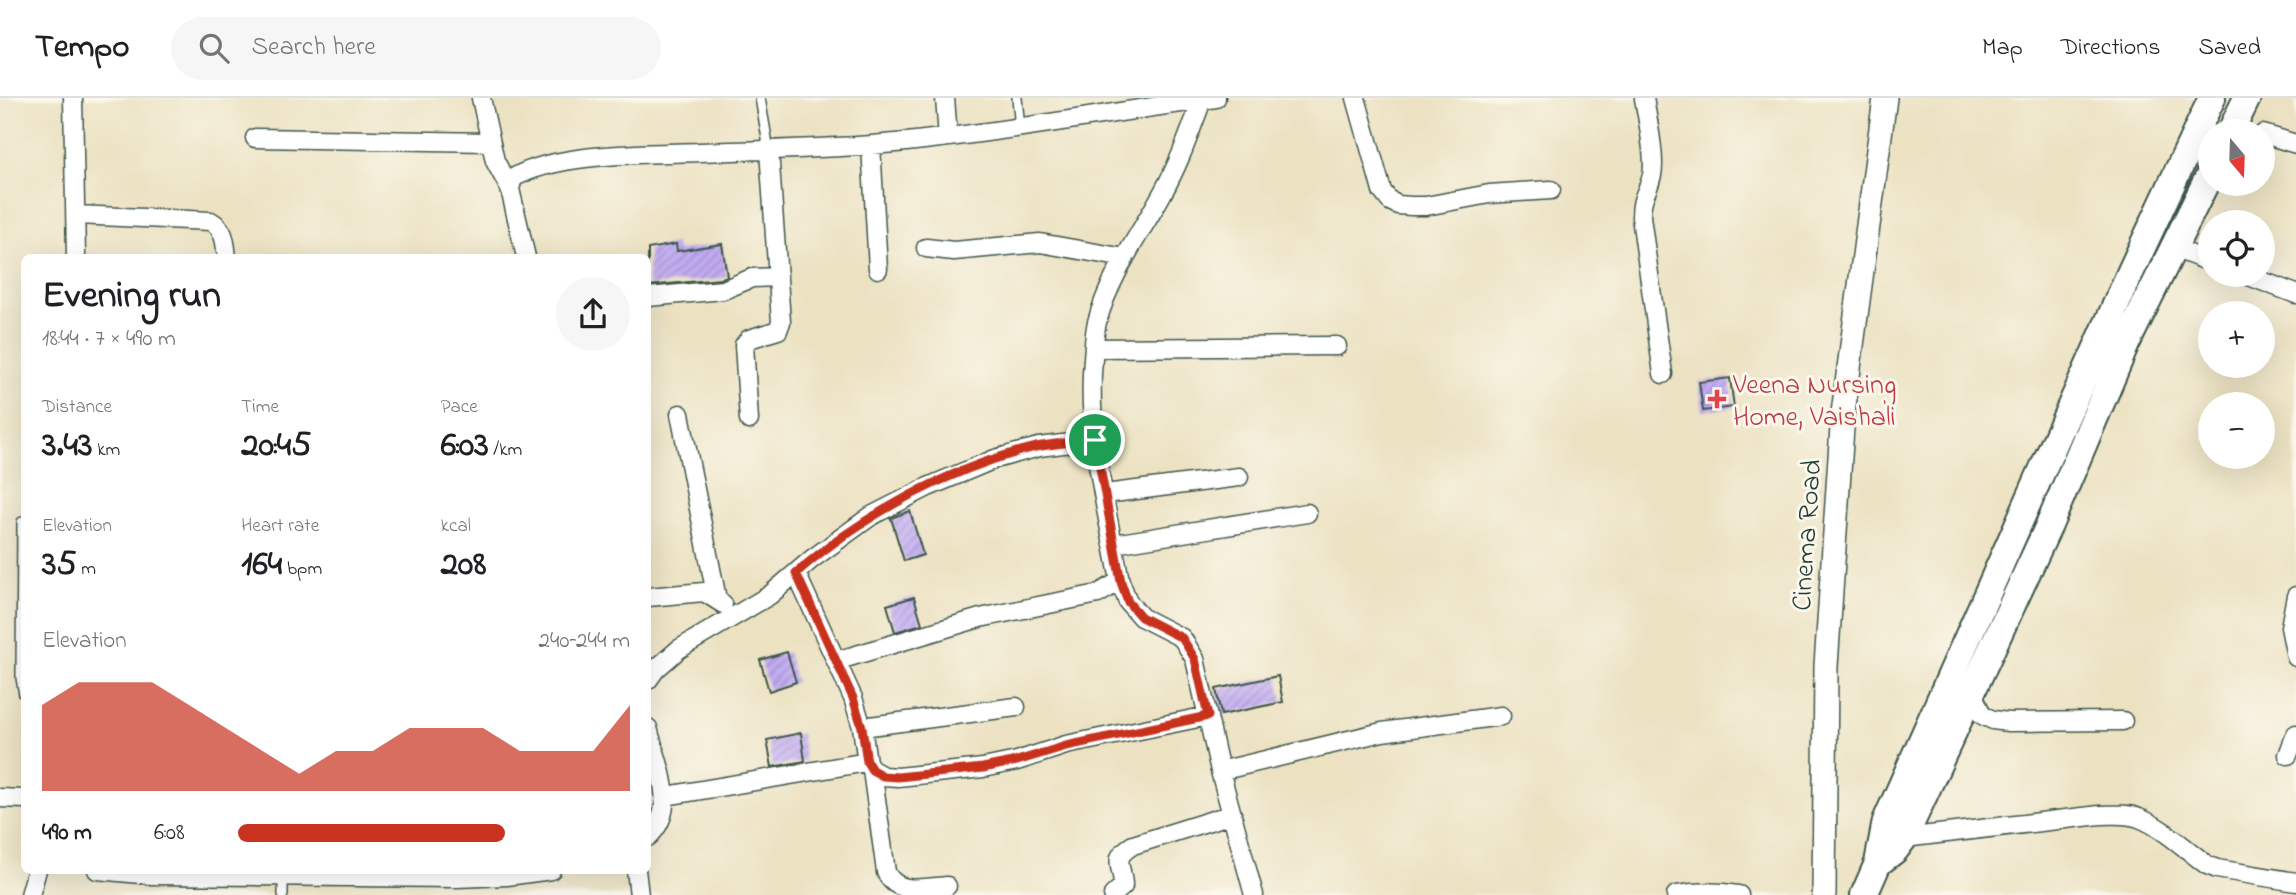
<!DOCTYPE html>
<meta charset="utf-8">
<style>
:root{--surface:#fff;--page:#f6f6f6;--text:#202124;--muted:#757577;--line:#e0e0e0;--accent:#c8321e}
body{margin:0;font-family:"Indie Flower",sans-serif;background:var(--page);color:var(--text);height:100vh;display:flex;flex-direction:column;font-size:26px;white-space:nowrap}
*{box-sizing:border-box;margin:0}
p{font-size:23px;color:var(--muted)}
.icon{flex:none;width:38px;height:38px;fill:none;stroke:currentColor;stroke-width:2;stroke-linecap:round;stroke-linejoin:round}
.map{position:relative;flex:1;overflow:hidden}
.panel{position:absolute;left:21px;top:156px;width:630px;height:620px;display:flex;flex-direction:column;background:var(--surface);border-radius:10px;box-shadow:0 7px 28px #0002}
.panel>*{flex:none}
.needle{width:46px;rotate:161deg}
.controls{position:absolute;left:2198px;top:21px;display:grid;gap:14px}
.controls a{display:grid;place-items:center;width:77px;height:77px;border-radius:50%;background:var(--surface);box-shadow:0 7px 28px #0002;font-size:35px}
.pin{position:absolute;display:grid;place-items:center;width:60px;height:60px;color:#fff;margin:-30px;border:4px solid #fff;border-radius:50%;box-shadow:0 2px 7px #0007}
.round{display:grid;place-items:center;flex:none;width:74px;height:74px;border-radius:37px;background:var(--page)}
.head{display:flex;align-items:center;justify-content:space-between;height:119px;padding:0 21px}
h1{font-size:38px;font-weight:700;line-height:52px}
.figures{display:grid;grid-template-columns:repeat(3,1fr);gap:10px;height:119px;padding:7px 21px}
.figures div{display:grid;align-content:center}
.figures b{font-size:35px;font-weight:700}
.figures small{font-size:19px;font-weight:400}
.figures p{font-size:19px}
.chart{height:196px;padding:14px 21px}
.chart p{display:flex;justify-content:space-between}
.chart svg{width:100%;height:126px;margin-top:7px;fill:var(--accent);opacity:.7}
ul{padding:0 21px;list-style:none;font-size:23px}
li{display:grid;grid-template-columns:112px 84px 1fr;align-items:center;height:52px}
li i{height:18px;border-radius:9px;background:var(--accent)}
header{display:flex;align-items:center;gap:42px;box-sizing:border-box;height:98px;padding:0 35px;background:var(--surface);border-bottom:2px solid var(--line)}
header strong{font-size:33px}
nav{display:flex;gap:38px;margin-inline-start:auto;font-size:24px}
.search{width:490px;height:63px;background:var(--page);display:flex;align-items:center;gap:18px;box-sizing:border-box;padding:0 24px;border-radius:38px;color:var(--muted);font-size:26px}
.map>svg:first-child{display:block}
.building{fill:url(#building-hatch)}
.lines{fill:none;stroke-linecap:round;stroke-linejoin:round}
.service-casing{stroke:#3e5649;stroke-width:12}
.minor-casing{stroke:#3e5649;stroke-width:21}
.tertiary-casing{stroke:#3e5649;stroke-width:26}
.secondary-casing{stroke:#3e5649;stroke-width:30}
.service{stroke:#fff;stroke-width:9}
.minor{stroke:#fff;stroke-width:18}
.tertiary{stroke:#fff;stroke-width:23}
.secondary{stroke:#fff;stroke-width:26}
.route-casing{stroke:#fff;stroke-width:14}
.route{stroke:#c8321e;stroke-width:9}
.health-dot{fill:#e0444e;stroke:#fbf7ec;stroke-width:2.5}
.labels{text-anchor:middle;stroke-width:6;stroke-linejoin:round;paint-order:stroke}
.health-label{font-size:28px;fill:#be3a42;stroke:#fbf7ec;text-anchor:start}
.street-label{font-size:28px;fill:#1f3d34;stroke:#fbf7ec}
</style>
<header>
<strong>Tempo</strong>
<div class="search"><svg class="icon" aria-label="search" viewBox="0 0 24 24"><circle cx="10" cy="10" r="6"/><path d="M15 15l6 6"/></svg>Search here</div>
<nav><a>Map</a><a>Directions</a><a>Saved</a></nav>
</header>
<div class="map">
<svg width="2296" height="797" viewBox="0 0 2296 797">
<defs>
<pattern id="building-hatch" width="6" height="6" patternUnits="userSpaceOnUse" patternTransform="scale(1.75)"><rect width="6" height="6" fill="#c2abf3"/><path d="M-1 1l2-2M0 6l6-6M5 7l2-2" fill="none" stroke="#9d8cc6"/></pattern>
</defs>
<rect width="100%" height="100%" fill="#fbf7ec"/>
<filter id="ink" filterUnits="userSpaceOnUse"><feTurbulence type="fractalNoise" baseFrequency=".0143" numOctaves="2"/><feDisplacementMap in="SourceGraphic" scale="14" xChannelSelector="R" yChannelSelector="G"/><feConvolveMatrix kernelMatrix="1 2 1 2 8 2 1 2 1" color-interpolation-filters="sRGB"/></filter>
<filter id="wash" filterUnits="userSpaceOnUse"><feTurbulence type="fractalNoise" baseFrequency=".00686" numOctaves="4" result="noise"/><feDisplacementMap in="SourceGraphic" scale="28" xChannelSelector="R" yChannelSelector="G"/><feGaussianBlur stdDeviation="1.57" result="paint"/><feColorMatrix in="noise" values="0 0 0 0 0 0 0 0 0 0 0 0 0 0 0 0 0 1.4 0 .05"/><feComposite in="paint" operator="in"/></filter>
<g filter="url(#wash)">
<rect width="100%" height="100%" fill="#ece2c2"/>
<g id="blocks">
<path class="building" d="M676 146 677 153 722 146 727 178 720 181 648 188V151Z
M1730 280 1734 309 1703 313 1699 284Z
M910 413 923 457 904 463 891 420Z
M914 499 922 526 895 534 887 507Z
M787 554 796 584 769 593 760 562Z
M1278 578 1283 604 1221 617 1216 591Z
M801 635 805 663 772 669 767 642Z"/>
</g>
</g>
<g filter="url(#ink)">
<use href="#blocks" fill-opacity="0" stroke="#3e5649" stroke-width="2"/>
<g class="lines">
<defs>
<path id="service" d="M760 0 769 52
M1017 0 1020 30
M22 424 21 580 24 597
M283 797V779"/>
<path id="minor" d="M73 0 76 159
M481 0 495 63 510 91
M945 0 948 39
M1356 0 1382 93 1390 103 1398 107 1411 108H1426L1489 96 1551 92
M1644 0C1647 19 1656 60 1652 77 1648 95 1641 97 1641 119L1663 276
M1202 2C1190 34 1179 66 1162 96 1139 138 1110 177 1097 224 1094 236 1094 249 1093 261 1086 335 1107 411 1120 483L1128 504 1141 519 1182 540 1195 561 1220 673 1254 797
M2263 36 2296 46
M255 40 489 44
M871 47 878 171
M76 117 211 123C225 131 225 144 227 159
M926 150 954 153 1040 145 1125 160
M2174 150 2210 164
M526 159 510 91 513 80C558 54 648 56 700 54 765 52 831 51 896 45 1003 35 1109 14 1216 0
M2246 177 2296 196
M648 199 723 192 752 180 777 179
M1094 250 1337 248
M680 316 717 501
M749 322 744 247 749 241 778 232 781 224 769 52
M1105 396 1239 379
M1114 446 1307 415
M796 475 853 600 862 629 867 664 872 672 883 678 898 679 983 670 1017 663 1066 647 1208 618
M2296 498 2290 529 2296 559
M648 499 704 494 723 506
M836 563 980 520 1098 496 1120 483
M648 582 656 571 679 551 770 497 812 461 871 418 928 389 995 361 1039 349 1095 342
M1972 594 1982 617 1993 622 2008 624 2123 623
M862 629 1016 609
M648 630C657 666 680 710 648 739
M2288 657 2296 636
M872 672 886 774C896 797 923 790 947 788
M1220 673 1382 634 1501 618
M666 698 867 664
M0 700 24 701
M1904 740 2100 717C2113 717 2127 715 2139 720 2161 728 2188 753 2207 767L2217 771 2296 784
M97 772 152 777 456 780 507 778 551 772
M636 772 639 797
M30 797 37 772
M1113 797 1123 788C1123 767 1110 761 1133 747L1232 716
M1676 797C1698 793 1717 793 1739 797"/>
<path id="tertiary" d="M1824 797 1826 568 1843 315 1885 0"/>
<path id="secondary" d="M2231 33 2247 0
M1878 765 1895 752 1904 740 2050 425 2126 246 2210 76
M1864 797 1878 765 1886 723 2131 173 2212 0"/>
</defs>
<use href="#service" class="service-casing"/>
<use href="#minor" class="minor-casing"/>
<use href="#tertiary" class="tertiary-casing"/>
<use href="#secondary" class="secondary-casing"/>
<use href="#service" class="service"/>
<use href="#minor" class="minor"/>
<use href="#tertiary" class="tertiary"/>
<use href="#secondary" class="secondary"/>
</g>
</g>
<g class="lines" filter="url(#ink)">
<defs>
<path id="route" d="M1095 342 1121 484 1128 504 1141 519 1182 540 1195 561 1208 618 1066 648 1017 663 983 670 898 679 883 678 872 672 867 664 862 629 853 600 796 475C863 417 949 370 1036 349 1055 345 1076 344 1095 342Z"/>
</defs>
<use href="#route" class="route-casing"/>
<use href="#route" class="route"/>
</g>
<path class="health-dot" d="M1713.5 290.5h7v7h7v7h-7v7h-7v-7h-7v-7h7z"/>
<g class="labels">
<g class="health-label">
<text x="1733" y="295">Veena Nursing<tspan x="1733" dy="32">Home, Vaishali</tspan></text>
</g>
<g class="street-label">
<text transform="translate(1805 437) rotate(-86)" y="10">Cinema Road</text>
</g>
</g>
</svg>
<div class="controls">
<a><svg class="needle" viewBox="-14 -14 28 28"><path d="M0-13l5 13h-10z" fill="#e53935"/><path d="M0 13l5-13h-10z" fill="#757577"/></svg></a>
<a><svg class="icon" aria-label="locate" viewBox="0 0 24 24"><circle cx="12" cy="12" r="6"/><path d="M12 2v4M12 18v4M2 12h4M18 12h4"/></svg></a>
<a>+</a>
<a>−</a>
</div>
<div class="pin" style="left:1095px;top:342px;background:#1e9e55"><svg class="icon" aria-label="arrive" viewBox="0 0 24 24"><path d="M6 21V4h12l-3 4 3 4H6"/></svg></div>
<section class="panel">
<div class="head"><div><h1>Evening run</h1><p>18:44 · 7 × 490 m</p></div><a class="round"><svg class="icon" aria-label="share" viewBox="0 0 24 24"><path d="M12 15V3M7 8l5-5 5 5M5 13v7h14v-7"/></svg></a></div>
<div class="figures">
<div><p>Distance</p><b>3.43<small> km</small></b></div>
<div><p>Time</p><b>20:45</b></div>
<div><p>Pace</p><b>6:03<small> /km</small></b></div>
</div>
<div class="figures">
<div><p>Elevation</p><b>35<small> m</small></b></div>
<div><p>Heart rate</p><b>164<small> bpm</small></b></div>
<div><p>kcal</p><b>208</b></div>
</div>
<div class="chart"><p><span>Elevation</span>240–244 m</p>
<svg viewBox="0 0 160 44" preserveAspectRatio="none"><path d="M0 44V14L10 6L20 6L30 6L40 14L50 22L60 30L70 38L80 30L90 30L100 22L110 22L120 22L130 30L140 30L150 30L160 14V44z"/></svg>
</div>
<ul>
<li><b>490 m</b>6:08<i style="width:68%"></i></li>
</ul>
</section>
</div>
